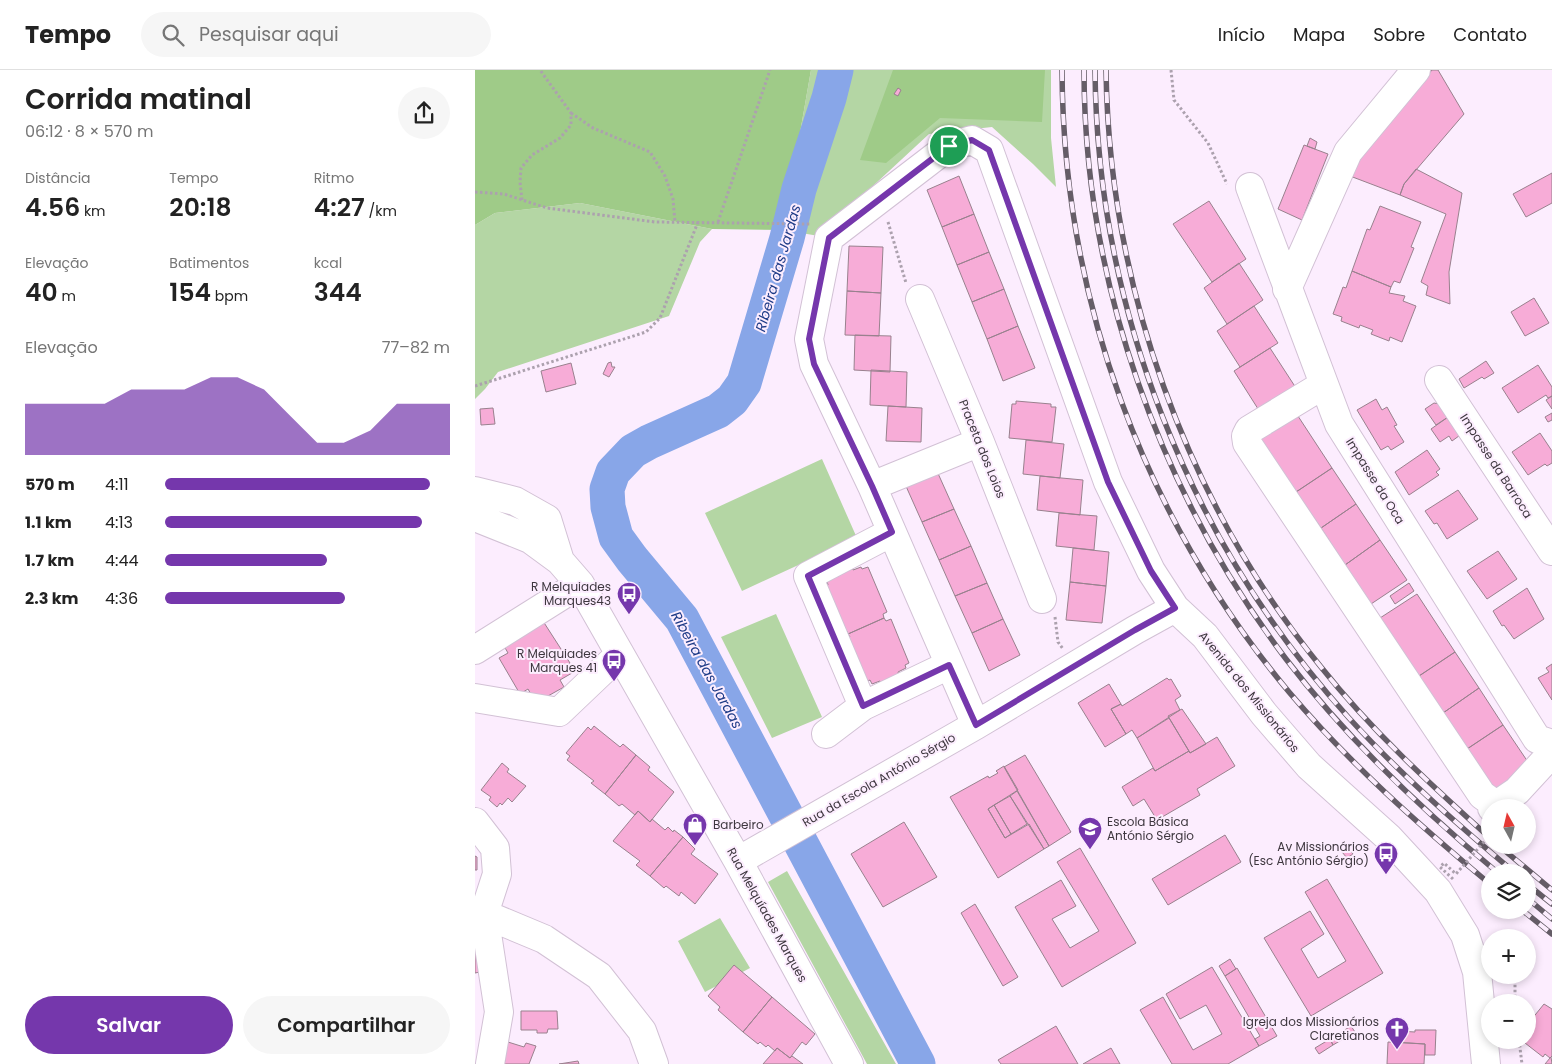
<!DOCTYPE html>
<html lang="pt">
<meta charset="utf-8">
<style>
:root{--surface:#fff;--page:#f6f6f6;--text:#222;--muted:#767676;--line:#e0e0e0;--accent:#7537ac}
body{margin:0;font-family:Poppins,sans-serif;background:var(--page);color:var(--text);height:100vh;display:flex;flex-direction:column;font-size:19px;white-space:nowrap}
*{box-sizing:border-box;margin:0}
p{font-size:16px;color:var(--muted)}
.icon{flex:none;width:28px;height:28px;fill:none;stroke:currentColor;stroke-width:2;stroke-linecap:round;stroke-linejoin:round}
.map{position:relative;flex:1;overflow:hidden}
.panel{display:flex;flex-direction:column;background:var(--surface);width:475px}
.panel>*{flex:none}
.needle{width:32px;rotate:352deg}
.tools{position:absolute;left:1006px;top:729px;display:grid;gap:10px}
.tools a{display:grid;place-items:center;width:55px;height:55px;border-radius:50%;background:var(--surface);box-shadow:0 2px 8px #0003;font-size:25px}
.pin{position:absolute;display:grid;place-items:center;width:42px;height:42px;color:#fff;margin:-21px;border:2px solid #fff;border-radius:50%;box-shadow:0 1px 5px #0007}
.round{display:grid;place-items:center;flex:none;width:52px;height:52px;border-radius:26px;background:var(--page)}
.headline{display:flex;align-items:center;justify-content:space-between;height:85px;padding:0 25px}
h1{font-size:28px;font-weight:600;line-height:38px}
.stats{display:grid;grid-template-columns:repeat(3,1fr);gap:8px;height:85px;padding:5px 25px}
.stats div{display:grid;align-content:center}
.stats b{font-size:25px;font-weight:600}
.stats small{font-size:14px;font-weight:400}
.stats p{font-size:14px}
.chart{height:140px;padding:10px 25px}
.chart p{display:flex;justify-content:space-between}
.chart svg{width:100%;height:90px;margin-top:5px;fill:var(--accent);opacity:.7}
.action{display:flex;gap:10px;margin-top:auto;padding:10px 25px}
.action a{flex:1;height:58px;border-radius:30px;background:var(--accent);color:#fff;font-size:20px;font-weight:600;line-height:58px;text-align:center}
.action a+a{background:var(--page);color:var(--text)}
ul{padding:0 25px;list-style:none;font-size:16px}
li{display:grid;grid-template-columns:80px 60px 1fr;align-items:center;height:38px}
li i{height:12px;border-radius:6px;background:var(--accent)}
header{display:flex;align-items:center;gap:30px;box-sizing:border-box;height:70px;padding:0 25px;background:var(--surface);border-bottom:1px solid var(--line)}
header strong{font-size:24px}
nav{display:flex;gap:28px;margin-inline-start:auto;font-size:18px}
.search{width:350px;height:45px;background:var(--page);display:flex;align-items:center;gap:12px;box-sizing:border-box;padding:0 18px;border-radius:28px;color:var(--muted);font-size:19px}
main{display:flex;flex:1;min-height:0}
.map>svg:first-child{display:block}
.green{fill:#b4d6a4}
.forest{fill:#9fcb88}
.lines{fill:none;stroke-linecap:round;stroke-linejoin:round}
.stream{stroke:#88a6e8;stroke-width:5.5}
.river{stroke:#88a6e8;stroke-width:35}
.building{fill:#f7acd7;stroke:#99818e}
.minor-casing{stroke:#d2c1d5;stroke-width:30}
.path{stroke:#aca1ae;stroke-width:3;stroke-dasharray:2.5 2.5;stroke-linecap:butt}
.minor{stroke:#fff;stroke-width:28}
.rail-casing{stroke:#655d67;stroke-width:5.5}
.rail{stroke:#fcedfe;stroke-width:4;stroke-dasharray:11;stroke-linecap:butt}
.path-bridge{stroke:#aca1ae;stroke-width:3;stroke-dasharray:2.5 2.5;stroke-linecap:butt}
.route-casing{stroke:#fff;stroke-width:10}
.route{stroke:#7537ac;stroke-width:6}
.labels{text-anchor:middle;stroke-width:4;stroke-linejoin:round;paint-order:stroke}
.street-label{font-size:12px;fill:#3e373f;stroke:#fcedfe}
.poi-label{font-size:12px;fill:#3e373f;stroke:#fcedfe;text-anchor:end}
.water-label{font-size:14px;font-style:italic;fill:#1e3b87;stroke:#fcedfe}
</style>
<header>
<strong>Tempo</strong>
<div class="search"><svg class="icon" aria-label="search" viewBox="0 0 24 24"><circle cx="10" cy="10" r="6"/><path d="M15 15l6 6"/></svg>Pesquisar aqui</div>
<nav><a>Início</a><a>Mapa</a><a>Sobre</a><a>Contato</a></nav>
</header>
<main>
<section class="panel">
<div class="headline"><div><h1>Corrida matinal</h1><p>06:12 · 8 × 570 m</p></div><a class="round"><svg class="icon" aria-label="share" viewBox="0 0 24 24"><path d="M12 15V3M7 8l5-5 5 5M5 13v7h14v-7"/></svg></a></div>
<div class="stats">
<div><p>Distância</p><b>4.56<small> km</small></b></div>
<div><p>Tempo</p><b>20:18</b></div>
<div><p>Ritmo</p><b>4:27<small> /km</small></b></div>
</div>
<div class="stats">
<div><p>Elevação</p><b>40<small> m</small></b></div>
<div><p>Batimentos</p><b>154<small> bpm</small></b></div>
<div><p>kcal</p><b>344</b></div>
</div>
<div class="chart"><p><span>Elevação</span>77–82 m</p>
<svg viewBox="0 0 160 44" preserveAspectRatio="none"><path d="M0 44V19L10 19L20 19L30 19L40 12L50 12L60 12L70 6L80 6L90 12L100 25L110 38L120 38L130 32L140 19L150 19L160 19V44z"/></svg>
</div>
<ul>
<li><b>570 m</b>4:11<i style="width:93%"></i></li>
<li><b>1.1 km</b>4:13<i style="width:90%"></i></li>
<li><b>1.7 km</b>4:44<i style="width:57%"></i></li>
<li><b>2.3 km</b>4:36<i style="width:63%"></i></li>
</ul>
<div class="action"><a>Salvar</a><a>Compartilhar</a></div>
</section>
<div class="map">
<svg width="1077" height="994" viewBox="0 0 1077 994">
<rect width="100%" height="100%" fill="#fcedfe"/>
<path class="green" d="M336 0H576V68L581 117 558 94 517 57 454 64 344 166 308 160Z
M105 133 237 159 225 172 194 246 23 302 10 319 0 329V155L20 143Z
M347 389 382 468 267 521 230 443Z
M301 544 347 647 297 668 246 567Z
M312 801 421 994H392L293 812Z
M245 848 275 898 230 922 203 871Z"/>
<path class="forest" d="M0 0H336L308 160 237 159 105 133 20 143 0 155Z
M418 0H570L567 52 465 48 411 93 385 90Z"/>
<g class="lines">
<path class="stream" d="M135 397 139 400"/>
<path class="river" d="M361 0 354 28 324 119 312 168 269 313 257 330 243 341 174 372 158 381 138 402 132 419 133 437 141 467 157 489 207 549 443 994"/>
</g>
<path class="building" d="M957 0H963L989 44 929 114 925 125 875 106 882 87Z
M423 18 426 20 423 26 419 24Z
M835 68 842 72 840 79 832 76Z
M829 75 853 84 827 150 803 139Z
M941 99 987 123 974 202 975 234 951 225 953 216 946 212 971 144 925 125 929 114Z
M1077 103V133L1051 147 1038 124Z
M484 106 499 144 467 157 452 120Z
M734 131 771 189 737 212 698 154Z
M905 136 946 152 936 177 939 178 925 213 919 211 916 217 877 201 892 159 895 160Z
M499 144 514 182 482 195 467 157Z
M374 176 408 177 406 223 372 221Z
M514 182 529 219 497 232 482 195Z
M764 193 788 230 752 254 729 218Z
M877 201 916 217 914 223 930 226 928 231 941 236 927 272 915 267 914 271 896 264 898 260 885 255 884 258 866 251 867 247 858 244 868 217 871 218Z
M529 219 543 256 512 269 497 232Z
M372 221 406 223 404 266 370 265Z
M1059 228 1074 253 1050 266 1036 242Z
M779 236 803 273 765 297 742 261Z
M543 256 560 298 528 311 512 269Z
M380 265 416 266 415 302 379 300Z
M795 278 821 318 785 342 759 301Z
M1011 291 1019 303 1009 309 1007 307 989 318 984 309Z
M136 292 137 297H140L134 307 128 304 133 293Z
M96 293 101 314 71 322 66 301Z
M1063 295 1077 317V326L1073 328 1071 325 1043 343 1027 318Z
M396 300 432 302 431 337 395 335Z
M1077 326V339L1071 330Z
M901 329 907 340 912 337 922 355 919 356 929 372 916 380 913 376 906 380 882 340Z
M541 331 576 334V337H581L577 372 534 368 537 334H541Z
M959 333 969 335 976 345 961 355 950 339Z
M413 336 447 338 446 372 411 371Z
M18 338 20 354 6 355 5 339Z
M819 340 857 398 821 422 782 363Z
M1077 343V350L1073 352 1070 347Z
M976 345 988 363 977 371 974 366 965 372 956 359Z
M1065 363 1077 381V393L1072 396 1070 394 1053 405 1037 382Z
M551 370 589 374 585 408 548 404Z
M952 380 965 399 961 402 964 405 934 425 920 402Z
M857 398 881 434 846 458 821 422Z
M461 399 479 439 447 452 430 414Z
M565 406 608 410 605 445 562 440Z
M983 420 1003 449 972 469 962 453 959 454 950 441Z
M881 434 905 470 870 495 846 458Z
M479 439 496 476 464 490 447 452Z
M584 443 622 446 619 480 581 476Z
M905 470 932 510 896 534 870 495Z
M496 476 512 513 480 526 464 490Z
M598 478 634 482 631 516 595 512Z
M1023 481 1042 509 1012 529 992 501Z
M377 497 378 500 386 497 387 499 393 497 412 542 408 544 409 548 373 564 372 561 367 563 347 517 353 515 352 511Z
M595 512 631 516 627 553 591 550Z
M512 513 528 549 497 563 480 526Z
M934 513 939 521 920 534 915 526Z
M1052 518 1069 549 1039 569 1029 555 1027 556 1018 541Z
M942 524 980 582 944 606 905 548Z
M66 548 95 593 92 595 97 603 85 610 89 617 64 631 57 626 53 619 45 624 24 588 33 583 29 576Z
M409 548 411 551 416 549 434 593 430 595 431 598 423 602 424 606 406 614 405 611 397 614 395 610 389 613 370 569 375 567 373 564Z
M528 549 545 585 514 601 497 563Z
M980 582 1004 618 968 643 944 606Z
M1077 594V630L1063 608 1074 602 1071 598Z
M692 608 694 610 696 609 706 626 700 630 705 640 662 668 657 660 651 664 636 639 646 634 647 636Z
M634 614 646 634 636 639 651 664 630 677 603 633Z
M1004 618 1028 655 992 679 968 643Z
M707 639 731 674 715 683 693 646Z
M694 648 714 681 680 701 662 668Z
M1028 655 1057 698 1021 722 992 679Z
M119 656 145 677 148 674 161 685 130 724 116 713 119 711 92 690 95 686 91 683 113 657 116 660Z
M742 667 760 696 722 719 725 725 682 750 669 729 658 736 647 717 678 698 680 701 714 681 715 683Z
M161 685 175 697 173 700 199 722 175 752 163 741 160 745 147 734 144 736 130 724Z
M550 685 596 762 574 776 529 697Z
M27 693 34 699 32 702 51 716 37 732 33 728 27 735 25 733 22 737 14 730 16 727 6 720Z
M529 696 543 720 513 739 530 768 554 754 569 779 523 808 475 727 513 706 514 708 523 703 521 701Z
M542 721 574 776 569 779 535 726Z
M535 726 552 754 536 764 519 735Z
M519 735 536 764 530 768 513 739Z
M163 741 175 752 177 749 190 760 193 757 198 762 199 760 208 767 175 806 161 795 165 791 138 771Z
M429 752 462 807 408 837 376 784Z
M750 765 766 792 693 835 677 809Z
M208 767 220 779 216 784 243 804 220 834 206 822 204 826 191 816 189 818 175 806Z
M872 776 878 784 872 788 867 782Z
M605 778 661 873 587 917 540 837 586 810 601 836 577 849 595 878 624 861 582 792Z
M0 786 2 787V800H0Z
M852 809 908 903 836 946 789 868 835 841 849 864 826 879 843 908 871 891 830 822Z
M500 834 543 907 528 916 486 843Z
M0 884H3L5 902 0 903Z
M755 889 761 899 750 906 744 896Z
M259 895 297 927 268 962 243 940 245 937 233 926Z
M737 897 784 976 753 994H697L665 940 688 927 718 980 747 964 731 935 705 949 691 924Z
M762 898 802 966 784 976 780 969 785 966 750 906Z
M297 927 340 964 331 975 327 972 315 988 302 978 300 981 293 975 291 977 285 972 283 974 268 962Z
M1069 934 1077 939V986L1075 988 1070 984 1068 987 1050 973 1052 970V955Z
M46 941H82L83 959H73L72 963H62V960H46Z
M581 956 603 994H526L523 990Z
M876 956 880 962 858 975 855 969Z
M940 960H961L960 985H950V974L919 972V965H922L923 961 940 962Z
M855 969 858 975 844 984 840 978Z
M33 972 49 977 51 973 61 976 54 994H29L30 990 27 989Z
M913 972 950 974 949 994H912Z
M302 978 315 988 317 986 328 994H288Z
M636 978 645 994H608Z
M1076 987 1077 994H1070L1075 988Z
M103 991 104 994H84Z"/>
<g class="lines">
<defs>
<path id="minor" d="M775 117 864 354 1062 669 1077 674
M812 219 873 82 941 0
M445 229 505 372 567 529
M964 310 1077 481
M848 315 774 360 771 366 772 373 1007 725 1021 735
M397 416 505 372
M0 421 40 431 72 449 85 491
M0 447 55 469 85 491 105 514 263 791 374 994
M0 580 105 514
M0 628 84 642 145 584
M388 636 333 506 417 462
M501 655 397 416 339 294 334 269 354 168 474 76 497 70 514 80 633 412 676 501 700 538 730 566 789 644 834 696 914 768 963 821 990 865 1002 902 1011 994
M351 664 388 636 474 595
M1017 738 1042 721 1077 683
M0 752 20 778 22 804 9 844 0 850
M263 791 501 655 660 560 700 538
M9 844 69 869 124 906 167 961 179 994
M9 844 24 942 15 994"/>
</defs>
<use href="#minor" class="minor-casing"/>
<path class="path" d="M696 0 699 30 733 73 752 114
M96 43 118 58 175 82 190 106 198 129 200 152
M0 122 29 124 72 138 180 152 336 154
M47 130 45 112 46 98 57 85 85 68 96 55V43L65 0
M243 152 295 0
M413 152 431 213
M0 316 171 262 185 248 223 152
M580 547 583 572 588 579
M1038 905 1040 912V932
M1044 970 1047 994"/>
<use href="#minor" class="minor"/>
<defs>
<path id="rail" d="M587 0C588 228 668 447 814 622 874 693 944 755 1015 814
M609 0C609 211 684 421 811 589 872 669 945 738 1022 802
M620 0C622 239 714 471 874 648 925 704 982 754 1039 802
M631 0C634 215 710 430 846 597 896 660 955 714 1015 768
M1023 775 1077 820
M1052 814 1077 834
M1052 828 1077 849
M1047 840 1077 864"/>
</defs>
<use href="#rail" class="rail-casing"/>
<use href="#rail" class="rail"/>
<path class="path-bridge" d="M978 809 965 797 969 793 981 804 1015 765"/>
</g>
<g class="lines">
<defs>
<path id="route" d="M497 70 514 80 633 412 676 501 700 538 660 560 501 655 474 595 388 636 333 506 417 462 397 416 339 294 334 269 354 168 474 76Z"/>
</defs>
<use href="#route" class="route-casing"/>
<use href="#route" class="route"/>
</g>
<defs>
<symbol id="bus-pin" viewBox="-11 -11 22 30"><path d="M0 17L-7.5 6A9.5 9.5 0 1 1 7.5 6Z" fill="#7537ac" stroke="#fcedfe"/><path d="M-5-6H5V4H4V6H2V4H-2V6H-4V4H-5ZM-3.5-4V0h7V-4ZM-3.5 1.2v1.5H-2V1.2ZM2 1.2v1.5H3.5V1.2Z" fill="#fff"/></symbol>
<symbol id="shop-pin" viewBox="-11 -11 22 30"><path d="M0 17L-7.5 6A9.5 9.5 0 1 1 7.5 6Z" fill="#7537ac" stroke="#fcedfe"/><path d="M-5-2.5h2.3a2.7 3.5 0 0 1 5.4 0H5L5.5 6h-11ZM-1.5-2.5h3a1.5 2.3 0 0 0-3 0Z" fill="#fff"/></symbol>
<symbol id="school-pin" viewBox="-11 -11 22 30"><path d="M0 17L-7.5 6A9.5 9.5 0 1 1 7.5 6Z" fill="#7537ac" stroke="#fcedfe"/><path d="M0-5L7-2L0 1L-7-2ZM-4 1L0 2.5L4 1V4Q0 6-4 4Z" fill="#fff"/></symbol>
<symbol id="church-pin" viewBox="-11 -11 22 30"><path d="M0 17L-7.5 6A9.5 9.5 0 1 1 7.5 6Z" fill="#7537ac" stroke="#fcedfe"/><path d="M-1.2-6h2.4v3.5h3.3v2.4h-3.3V6h-2.4V-.1h-3.3v-2.4h3.3Z" fill="#fff"/></symbol>
</defs>
<g fill-rule="evenodd">
<use href="#bus-pin" x="140" y="510" width="28" height="38"/>
<use href="#bus-pin" x="125" y="577" width="28" height="38"/>
<use href="#shop-pin" x="206" y="741" width="28" height="38"/>
<use href="#school-pin" x="601" y="745" width="28" height="38"/>
<use href="#bus-pin" x="897" y="770" width="28" height="38"/>
<use href="#church-pin" x="908" y="945" width="28" height="38"/>
</g>
<g class="labels">
<g class="street-label">
<text transform="translate(507 379) rotate(68)" y="4">Praceta dos Loios</text>
<text transform="translate(1021 396) rotate(57)" y="4">Impasse da Barroca</text>
<text transform="translate(900 411) rotate(58)" y="4">Impasse da Oca</text>
<text transform="translate(774 622) rotate(51)" y="4">Avenida dos Missionários</text>
<text transform="translate(404 710) rotate(-30)" y="4">Rua da Escola António Sérgio</text>
<text transform="translate(292 845) rotate(61)" y="4">Rua Melquíades Marques</text>
</g>
<g class="poi-label">
<text x="136" y="521">R Melquiades<tspan x="136" dy="14">Marques43</tspan></text>
<text x="122" y="588">R Melquiades<tspan x="122" dy="14">Marques 41</tspan></text>
<text x="632" y="756" text-anchor="start">Escola Básica<tspan x="632" dy="14">António Sérgio</tspan></text>
<text x="238" y="759" text-anchor="start">Barbeiro</text>
<text x="894" y="781">Av Missionários<tspan x="894" dy="14">(Esc António Sérgio)</tspan></text>
<text x="904" y="956">Igreja dos Missionários<tspan x="904" dy="14">Claretianos</tspan></text>
</g>
<g class="water-label">
<text transform="translate(303 198) rotate(-74)" y="5">Ribeira das Jardas</text>
<text transform="translate(232 600) rotate(61)" y="5">Ribeira das Jardas</text>
</g>
</g>
</svg>
<div class="tools">
<a><svg class="needle" viewBox="-14 -14 28 28"><path d="M0-13l5 13h-10z" fill="#e53935"/><path d="M0 13l5-13h-10z" fill="#767676"/></svg></a>
<a><svg class="icon" aria-label="layers" viewBox="0 0 24 24"><path d="M12 4l9 5-9 5-9-5zM3 14l9 5 9-5"/></svg></a>
<a>+</a>
<a>−</a>
</div>
<div class="pin" style="left:474px;top:76px;background:#1e9e55"><svg class="icon" aria-label="arrive" viewBox="0 0 24 24"><path d="M6 21V4h12l-3 4 3 4H6"/></svg></div>
</div>
</main>
